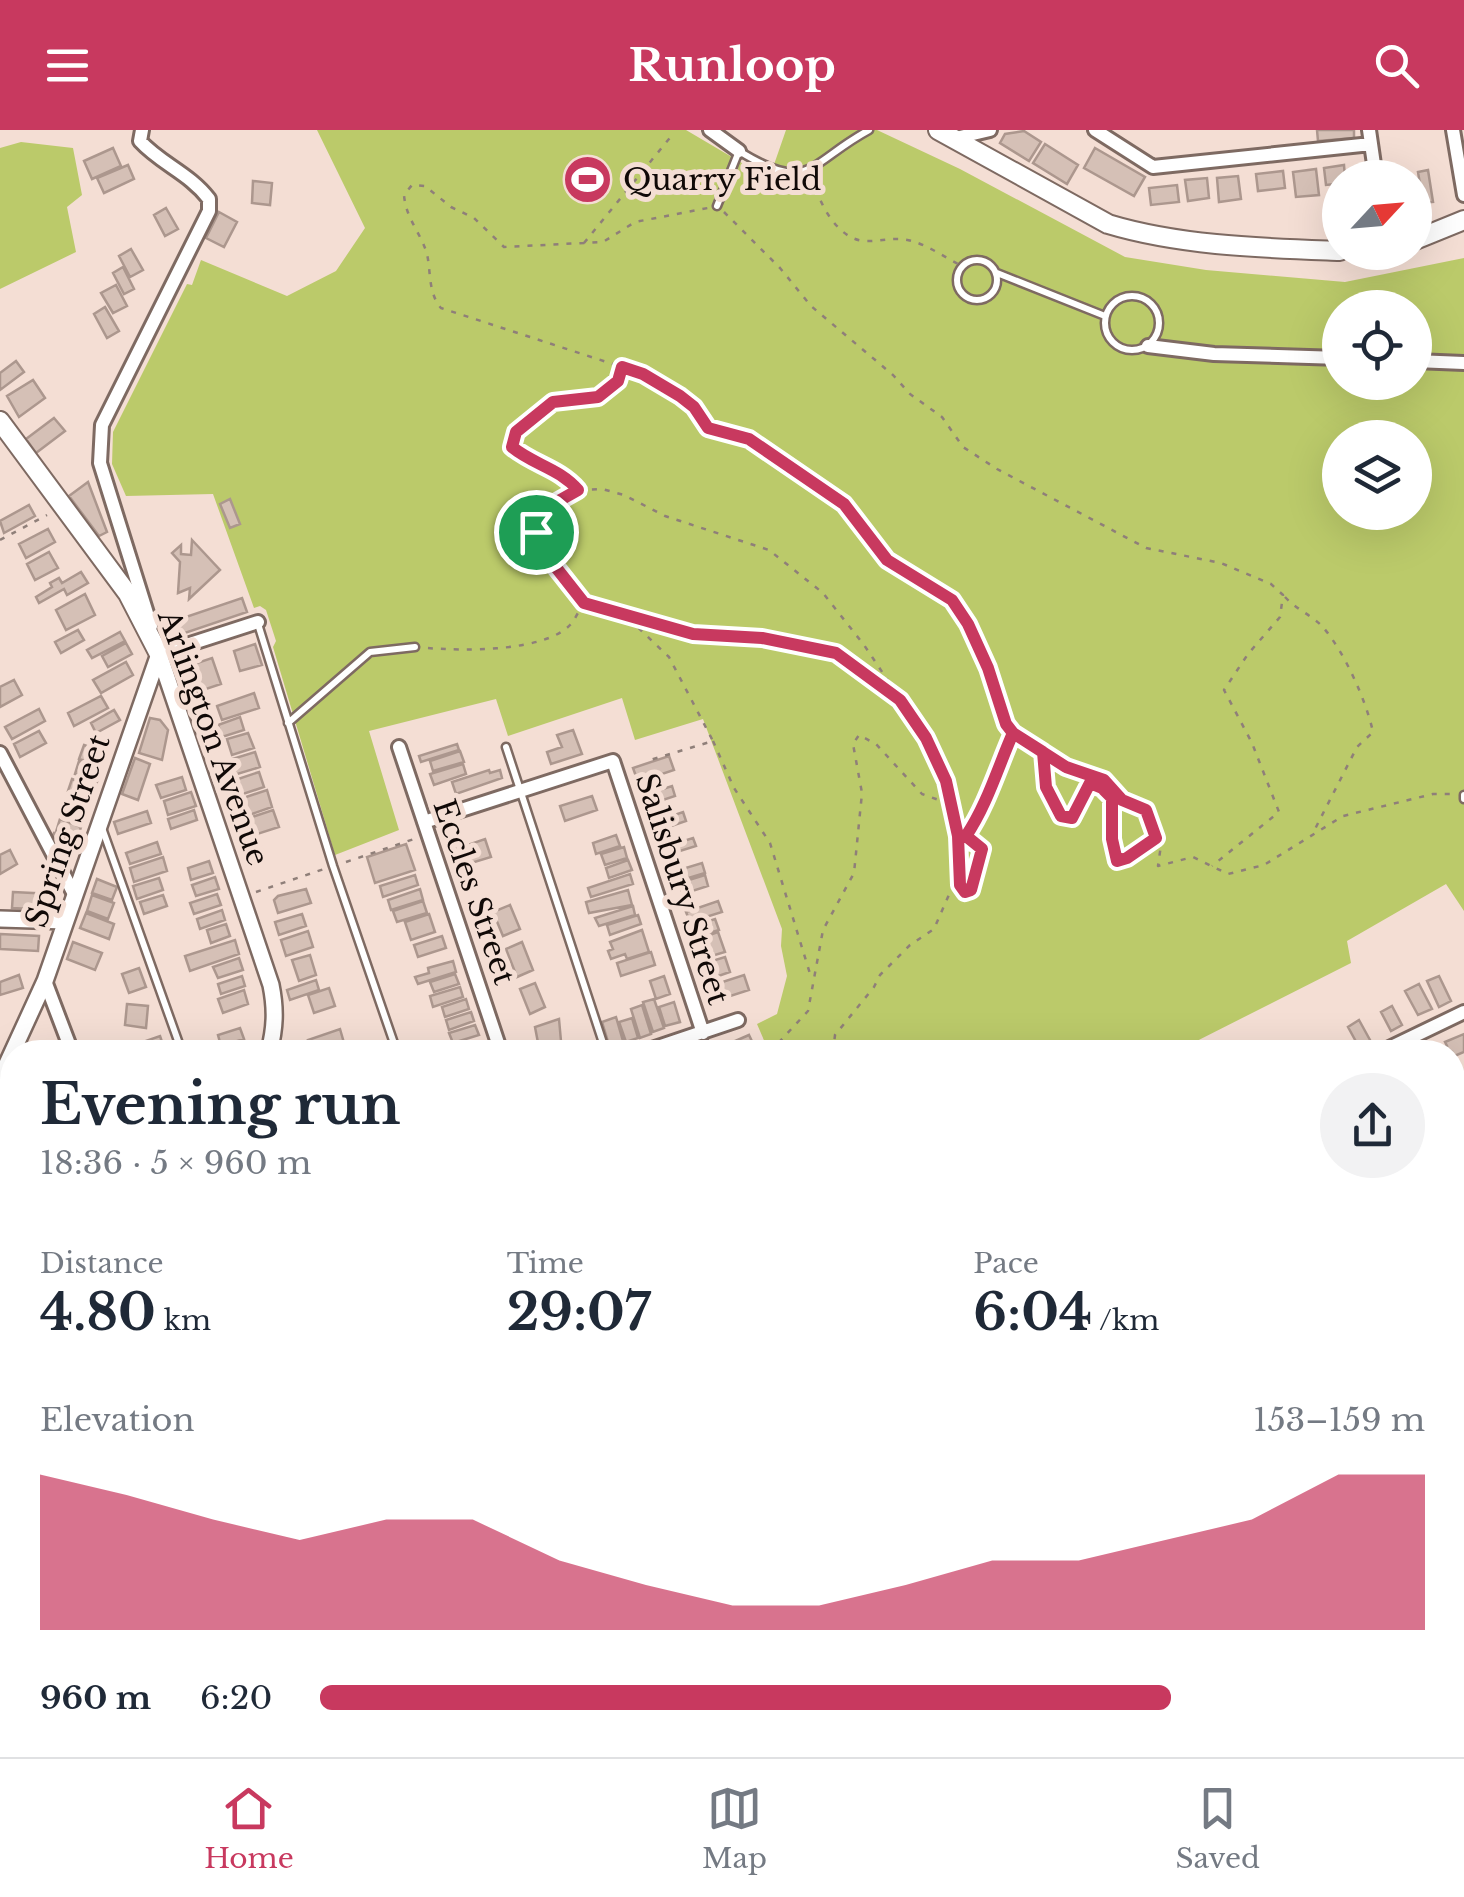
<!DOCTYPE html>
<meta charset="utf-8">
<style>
:root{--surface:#fff;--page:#f2f2f3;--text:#1f2937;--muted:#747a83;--line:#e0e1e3;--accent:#c8395f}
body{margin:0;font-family:"Libre Baskerville",serif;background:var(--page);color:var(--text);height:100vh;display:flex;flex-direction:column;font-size:38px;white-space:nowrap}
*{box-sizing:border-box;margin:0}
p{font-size:32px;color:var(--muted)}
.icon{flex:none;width:55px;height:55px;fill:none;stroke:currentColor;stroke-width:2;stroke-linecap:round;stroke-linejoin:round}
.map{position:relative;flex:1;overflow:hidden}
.panel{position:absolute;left:0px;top:910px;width:1465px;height:718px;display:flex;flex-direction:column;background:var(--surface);border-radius:40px 40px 0 0;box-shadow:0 10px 40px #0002}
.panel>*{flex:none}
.needle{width:65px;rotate:64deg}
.buttons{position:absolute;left:1322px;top:30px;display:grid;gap:20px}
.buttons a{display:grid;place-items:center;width:110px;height:110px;border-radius:50%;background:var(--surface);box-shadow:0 10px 40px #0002;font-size:50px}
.pin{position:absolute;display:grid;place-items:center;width:85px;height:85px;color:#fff;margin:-42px;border:5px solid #fff;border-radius:50%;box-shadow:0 2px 10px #0007}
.round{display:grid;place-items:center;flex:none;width:105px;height:105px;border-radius:52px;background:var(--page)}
.head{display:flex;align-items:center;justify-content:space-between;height:170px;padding:0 40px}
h1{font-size:55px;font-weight:700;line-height:75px}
.figures{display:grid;grid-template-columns:repeat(3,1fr);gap:15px;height:170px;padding:10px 40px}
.figures div{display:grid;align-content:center}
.figures b{font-size:50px;font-weight:700}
.figures small{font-size:28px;font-weight:400}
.figures p{font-size:28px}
.chart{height:280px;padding:20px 40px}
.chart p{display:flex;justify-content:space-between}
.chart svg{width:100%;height:180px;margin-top:10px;fill:var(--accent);opacity:.7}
ul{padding:0 40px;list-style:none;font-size:32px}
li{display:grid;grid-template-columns:160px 120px 1fr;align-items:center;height:75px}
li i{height:25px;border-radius:12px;background:var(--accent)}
header{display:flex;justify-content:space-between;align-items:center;height:130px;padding:0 40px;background:var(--accent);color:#fff;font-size:45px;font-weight:700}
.tabs{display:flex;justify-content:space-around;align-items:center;height:140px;border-top:2px solid var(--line);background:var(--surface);font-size:28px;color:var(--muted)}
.tabs a{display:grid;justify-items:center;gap:5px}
.tabs .current{color:var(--accent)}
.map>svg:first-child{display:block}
.green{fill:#bbca6a;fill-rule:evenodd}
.building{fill:#d5c0b6;stroke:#ac978e;stroke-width:2.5}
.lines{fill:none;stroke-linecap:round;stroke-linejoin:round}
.service-casing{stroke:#7e6a62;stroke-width:11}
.minor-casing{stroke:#7e6a62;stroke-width:18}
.tertiary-casing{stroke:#7e6a62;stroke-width:20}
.secondary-casing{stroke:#7e6a62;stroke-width:22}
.path{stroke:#8f7f79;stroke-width:2.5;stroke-dasharray:5 8;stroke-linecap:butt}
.service{stroke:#fff;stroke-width:6}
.minor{stroke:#fff;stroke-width:12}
.tertiary{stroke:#fff;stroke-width:15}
.secondary{stroke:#fff;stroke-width:18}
.route-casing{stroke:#fff;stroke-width:20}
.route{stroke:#c8395f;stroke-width:12}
.labels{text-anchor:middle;stroke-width:10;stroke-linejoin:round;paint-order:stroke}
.poi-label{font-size:30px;fill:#100907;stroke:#f4ded4;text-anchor:start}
.street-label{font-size:30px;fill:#100907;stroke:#f4ded4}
</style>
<header><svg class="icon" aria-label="menu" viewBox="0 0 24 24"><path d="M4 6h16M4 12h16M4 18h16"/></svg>Runloop<svg class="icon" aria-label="search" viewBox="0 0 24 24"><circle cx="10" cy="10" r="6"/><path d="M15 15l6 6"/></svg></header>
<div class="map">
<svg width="1464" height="1627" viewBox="0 0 1464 1627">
<rect width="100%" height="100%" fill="#f4ded4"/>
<path class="green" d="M317 0H686L769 49 786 0H877L960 39 1125 127 1206 140 1345 152 1464 128V781L1446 754 1347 811 1351 833 1175 922H769L757 894 777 884 787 846 781 816 782 799 703 589 635 610 622 568 508 606 496 569 369 601 399 700 335 725 273 517 276 511 266 480 260 476 254 478 213 364 126 366 112 334 113 302 187 154 192 155 201 130 287 166 336 141 365 98ZM1340 178H1415V252H1340ZM1340 308H1415V382H1340Z
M21 12 73 18 82 65 67 77 76 122 0 159V18Z"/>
<path class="building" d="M1317 0H1354V8L1318 11Z
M1024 1 1041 12 1029 31 1000 13 1005 4Z
M1045 14 1078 35 1067 54 1033 33Z
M113 18 121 36 92 49 84 31Z
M1095 18 1145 47 1134 66 1084 38Z
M128 35 134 49 104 63 97 48Z
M1344 35 1345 48H1340V58L1336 59V54L1326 55 1324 38Z
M1316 39 1319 65 1296 67 1293 42Z
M1428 40 1433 72 1423 73 1418 42Z
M1283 41 1285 58 1258 61 1256 44Z
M1238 46 1241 69 1219 72 1217 48Z
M1207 48 1209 68 1188 71 1185 50Z
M253 51 272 53 270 75 252 73Z
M1177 55 1179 72 1151 75 1149 58Z
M166 78 178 99 165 106 154 85Z
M219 82 237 92 224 117 206 108Z
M131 119 143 140 130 147 119 126Z
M123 137 134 159 124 164 113 143Z
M116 155 127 176 113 183 101 163Z
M105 177 119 201 107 208 94 184Z
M16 231 24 242 0 260V243Z
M33 250 45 268 19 287 7 266Z
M54 288 65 301 36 323 26 309Z
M88 352 107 402 99 406 69 366Z
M230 369 240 394 230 398 220 374Z
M29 375 35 386 4 403 0 391Z
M48 399 55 412 26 428 19 414Z
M192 410 220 440 189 469 190 458 178 463 180 432 172 423 181 415V424L191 425Z
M49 422 58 438 35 450 27 434Z
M81 442 88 453 67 465 64 459 39 473 36 467 52 457 50 453 59 448 62 453Z
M85 464 95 485 66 500 56 480Z
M242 468 247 482 179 505 174 491Z
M78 500 84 510 61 523 55 512Z
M120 502 125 511 92 528 87 520Z
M126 513 132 524 108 537 102 526Z
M255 514 262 535 240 541 234 521Z
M212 528 221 554 197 562 188 536Z
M126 532 133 545 101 563 93 550Z
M14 550 22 565 0 577V557Z
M254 563 259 578 222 590 217 576Z
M101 566 108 578 74 596 68 583Z
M39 579 45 591 12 609 5 597Z
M114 580 120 590 96 603 91 593Z
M240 587 244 600 222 607 218 595Z
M150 588 160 590 168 600 162 630 139 623Z
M573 600 582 624 551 634 547 622 562 617 557 605Z
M39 601 46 613 20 627 14 614Z
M248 603 254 618 232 625 227 609Z
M457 614 459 620 421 632 419 626Z
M84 615 106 623 101 636 79 629Z
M460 621 464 632 433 641 430 631Z
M255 622 260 637 234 645 229 630Z
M669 626 674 640 638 652 633 638Z
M135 628 150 634 138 670 122 664Z
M79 631 101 639 97 652 75 644Z
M463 634 466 644 434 655 430 644Z
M489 640 490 643 500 640 502 648 456 664 452 652Z
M259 642 264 657 243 664 238 649Z
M182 647 186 660 161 668 156 655Z
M72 649 94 657 90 669 68 661Z
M672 656 675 666 645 676 641 666Z
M267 660 272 677 249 685 243 668Z
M191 662 196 676 168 685 164 671Z
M592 666 597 680 565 691 560 676Z
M194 680 197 690 171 699 168 689Z
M273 680 279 697 254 705 249 688Z
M147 681 151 693 118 704 114 692Z
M683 682 686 691 654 702 651 693Z
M60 689 81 697 77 709 56 702Z
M54 703 75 710 70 724 58 720 51 710Z
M616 705 620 716 596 724 593 713Z
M693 708 696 716 664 726 661 718Z
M485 709 491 727 468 734 465 726 459 728 456 719Z
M157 712 161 724 130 734 126 723Z
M406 714 415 740 375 753 367 727Z
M624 717 627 728 605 735 601 724Z
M10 720 17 734 0 744V725Z
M163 727 167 741 134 752 130 738Z
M628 730 632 740 609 748 606 738Z
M209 731 213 743 191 750 188 738Z
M702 733 705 743 672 753 669 743Z
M630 744 633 754 591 767 588 758Z
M415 745 418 755 383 767 380 756Z
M705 745 708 756 683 764 679 753Z
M215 747 219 759 196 766 192 755Z
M159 748 163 760 137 769 133 756Z
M97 749 117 757 112 770 92 763Z
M306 759 311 773 278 783 274 770 278 766Z
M420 759 423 770 391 780 388 770Z
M628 760 632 775 589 783 586 772Z
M13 762 52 764 51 780 12 778Z
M217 764 221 775 194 784 190 773Z
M92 765 114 773 108 789 87 781Z
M163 765 167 776 144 784 140 772Z
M423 771 427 783 397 792 393 781Z
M718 771 722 782 690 792 686 782Z
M510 775 520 799 503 806 493 782Z
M633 776 635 785 599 796 595 788Z
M222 780 225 790 200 799 197 789Z
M86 783 114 794 109 809 80 798Z
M302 784 306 796 279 805 275 792Z
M429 784 435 802 411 810 405 792Z
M638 785 641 794 610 805 607 795Z
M715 789 719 800 688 810 684 799Z
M226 794 230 806 211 813 207 800Z
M642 800 649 822 627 829 625 824 611 829 608 821 613 819 610 812Z
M308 801 313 817 286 826 281 810Z
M718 802 725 822 698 830 692 811Z
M0 804 39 806 38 821 0 819Z
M442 806 446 818 418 827 414 815Z
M235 810 239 824 190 841 185 826Z
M73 812 102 823 95 840 67 829Z
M522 812 533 840 517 847 506 819Z
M651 822 655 835 621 846 617 833Z
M310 825 316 845 299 851 292 830Z
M725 827 730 842 707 850 702 834Z
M239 828 243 840 218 848 213 837Z
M453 831 456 842 418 854 415 847 429 843 428 838Z
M139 838 146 857 129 863 122 844Z
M455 844 459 854 434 862 430 852Z
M19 845 23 858 0 865V852Z
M744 845 749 860 718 870 713 855Z
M242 846 245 856 221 864 218 854Z
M664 846 670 864 656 869 650 851Z
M1439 846 1451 871 1439 877 1427 851Z
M316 850 319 860 290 870 287 860Z
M535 853 545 877 530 884 520 859Z
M1419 854 1432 879 1418 885 1405 861Z
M460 857 463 867 433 877 430 866Z
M329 858 335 876 314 883 308 865Z
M244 860 248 874 223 883 218 869Z
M466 869 469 879 445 887 442 877Z
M654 869 664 898 653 902 643 872Z
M674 872 680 892 665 896 659 877Z
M127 874 148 876 146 898 125 895Z
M642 875 651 904 640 908 631 879Z
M1392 876 1402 895 1391 901 1381 882Z
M471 882 474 891 449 900 446 890Z
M616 887 623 911 609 915 602 892Z
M632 888 638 908 626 912 619 892Z
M559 889 561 911 539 918 535 897Z
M1359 890 1370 910 1359 917 1348 897Z
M475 895 479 905 453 913 449 903Z
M240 898 244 909 221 916 218 905Z
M340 899 344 913 312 922 308 910Z
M1464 904V922L1452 927V922H1438V920L1447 916 1445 912Z
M749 905 757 922H710Z
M160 906 164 918 143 922 140 913Z
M1463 1193 1464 1225 1454 1227 1452 1196Z
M6 1587 12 1615H16L20 1627H0V1589Z
M526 1615 529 1624 499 1627 498 1623Z
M1104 1615H1127L1130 1625 1108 1627Z
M1219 1615H1234L1237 1625 1223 1627 1222 1623 1206 1627 1204 1620Z"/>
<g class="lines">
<defs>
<path id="service" d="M717 76 739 21C810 65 808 33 869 0
M957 150a20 20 0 1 1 40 0a20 20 0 1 1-40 0Z
M997 143 1105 186
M1105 193a27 27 0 1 1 54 0a27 27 0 1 1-54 0Z
M258 494 333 736 397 922
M288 593 370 522 415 517
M506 617 606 922
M1464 665V669
M102 698 182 922
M0 1369 12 1397
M38 1615 42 1627
M810 1615 816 1627"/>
<path id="minor" d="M142 0 140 11C161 34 189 43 209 69V81L102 295 100 333 151 496
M710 0 739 21
M1095 0 1153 37 1371 14
M1369 0 1376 48
M1453 0 1464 65
M956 8 990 0
M1148 216 1214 224 1340 228
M1415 231 1464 233
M158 520 159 524 258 492
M399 617 501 922
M0 623 74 764
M424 692 613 631 703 903
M45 851 72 922
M643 922 738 890
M1381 922 1464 882
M1452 1061 1464 1090
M0 1132 12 1129
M1452 1180 1464 1172
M1452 1325 1464 1374
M0 1423 12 1419
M0 1536 12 1533
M1452 1570 1464 1567
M86 1615 90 1627
M420 1615 425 1627
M706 1615 713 1627
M901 1615 905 1627
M1026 1615 1029 1627
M1139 1615 1143 1627
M1251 1615 1254 1627
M318 1627 352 1615"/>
<path id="tertiary" d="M159 524 271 855C276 880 275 898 269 922
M0 789 66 791
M0 949 45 851 159 524
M0 1060 12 1098
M193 1615 197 1627
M559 1615 567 1627"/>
<path id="secondary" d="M938 0 1108 94C1181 116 1263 118 1340 121
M1415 110 1464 90
M0 291 128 464 159 524"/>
</defs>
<use href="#service" class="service-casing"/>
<use href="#minor" class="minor-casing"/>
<use href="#tertiary" class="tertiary-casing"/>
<use href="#secondary" class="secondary-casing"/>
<path class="path" d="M813 46C817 71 837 109 864 111 881 112 895 106 912 111 929 116 946 128 962 136
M724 82 780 138 811 176 893 245 910 264 942 287 963 317 997 339 1146 418 1221 433 1271 454 1283 465 1280 487 1248 524 1224 560 1252 613 1279 682 1212 736
M584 113 673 4
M624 237 643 244 679 266 694 277 709 298 749 309 844 374 887 430 952 471 967 494 987 538 996 568 1013 603 1066 637 1103 650 1122 669 1146 680 1156 708
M578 360C559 338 534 335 512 317L515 302 553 272 598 267 618 251 622 237 441 178C428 163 431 142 427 124 421 103 406 89 404 65L412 55 425 56 451 77 474 88 504 117 603 112 635 92 708 78
M0 410 47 385
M1285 467C1296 479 1311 485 1322 496 1344 521 1366 570 1373 602L1357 617 1314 701
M629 489 669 527 713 611 647 631
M428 518C463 521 544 522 570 495 575 490 579 480 583 474
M900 570 836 523 762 508 693 504 583 473 547 426 532 386 578 360 602 359 624 365 665 386 769 420 823 463 864 515 926 607 946 651 954 684 958 707V743L965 762 971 760 982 719 966 705 958 707
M713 611 734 658 770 713 811 847
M1043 622 1046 657 1061 686 1071 688 1090 653 1103 658 1112 668 1113 709 1117 731 1127 728 1156 708H1162L1158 736 1193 727 1228 744 1264 735 1343 686 1433 664H1451
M966 705C986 675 997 638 1012 604
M346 732 414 709
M960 734 977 733
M256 762 324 739
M770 922 808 881 823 800 854 743 862 663 853 614 859 605 876 614 922 664 950 674
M833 922 835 905 874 857 880 845 910 815 934 799 958 744"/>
<use href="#service" class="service"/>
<use href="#minor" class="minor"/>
<use href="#tertiary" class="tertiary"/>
<use href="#secondary" class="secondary"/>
</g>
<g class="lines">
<defs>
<path id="route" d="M536 402 547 426 584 473 693 504 762 508 836 523 900 570 926 608 946 651 958 706 960 755 965 762 971 760 982 719 966 706C987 675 998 637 1013 603L1066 637 1104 650 1122 670 1146 680 1156 708 1127 728 1117 731 1112 709V668L1102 658 1090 653 1072 688 1061 686 1046 657 1043 622 1013 603 1006 594 988 538 968 494 952 470 887 430 844 374 749 309 708 298 694 277 680 266 643 244 622 237 618 251 598 267 553 272 516 302 512 317C534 335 559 338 578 360L532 386 536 402"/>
</defs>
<use href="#route" class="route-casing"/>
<use href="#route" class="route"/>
</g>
<defs>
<symbol id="stadium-disc" viewBox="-11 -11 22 22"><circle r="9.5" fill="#c8395f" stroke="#f4ded4"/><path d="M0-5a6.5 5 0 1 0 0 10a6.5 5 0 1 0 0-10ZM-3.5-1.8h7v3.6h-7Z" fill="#fff"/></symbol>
</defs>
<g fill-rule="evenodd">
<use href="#stadium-disc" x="560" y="22" width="55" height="55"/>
</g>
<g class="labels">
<g class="poi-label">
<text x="623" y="60">Quarry Field</text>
</g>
<g class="street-label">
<text transform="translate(213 608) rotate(70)" y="10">Arlington Avenue</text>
<text transform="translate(68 701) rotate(-71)" y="10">Spring Street</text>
<text transform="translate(682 759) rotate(72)" y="10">Salisbury Street</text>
<text transform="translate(474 762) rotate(71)" y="10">Eccles Street</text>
</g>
</g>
</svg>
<div class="buttons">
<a><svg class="needle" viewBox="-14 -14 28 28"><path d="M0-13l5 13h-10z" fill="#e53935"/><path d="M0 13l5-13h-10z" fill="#747a83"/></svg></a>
<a><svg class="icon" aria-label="locate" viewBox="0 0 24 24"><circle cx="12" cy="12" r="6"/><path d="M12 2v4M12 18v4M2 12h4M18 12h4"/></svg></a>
<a><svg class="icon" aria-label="layers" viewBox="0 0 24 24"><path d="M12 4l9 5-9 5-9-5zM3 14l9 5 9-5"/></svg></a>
</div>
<div class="pin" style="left:536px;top:402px;background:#1e9e55"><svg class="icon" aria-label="arrive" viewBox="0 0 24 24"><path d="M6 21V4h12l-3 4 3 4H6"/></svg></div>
<section class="panel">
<div class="head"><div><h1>Evening run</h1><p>18:36 · 5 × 960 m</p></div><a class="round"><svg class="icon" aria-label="share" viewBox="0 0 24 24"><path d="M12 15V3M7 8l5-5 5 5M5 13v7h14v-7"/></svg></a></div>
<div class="figures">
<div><p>Distance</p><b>4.80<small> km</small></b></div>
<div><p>Time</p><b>29:07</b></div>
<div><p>Pace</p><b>6:04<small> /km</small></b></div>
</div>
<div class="chart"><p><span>Elevation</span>153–159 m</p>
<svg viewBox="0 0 160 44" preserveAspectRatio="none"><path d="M0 44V6L10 11L20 17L30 22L40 17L50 17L60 27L70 33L80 38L90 38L100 33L110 27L120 27L130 22L140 17L150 6L160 6V44z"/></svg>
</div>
<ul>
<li><b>960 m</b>6:20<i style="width:77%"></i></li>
</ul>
</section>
</div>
<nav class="tabs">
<a class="current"><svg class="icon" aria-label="home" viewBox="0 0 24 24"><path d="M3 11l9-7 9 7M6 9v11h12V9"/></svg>Home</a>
<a><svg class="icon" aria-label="map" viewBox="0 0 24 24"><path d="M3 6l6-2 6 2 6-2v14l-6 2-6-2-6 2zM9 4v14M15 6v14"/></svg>Map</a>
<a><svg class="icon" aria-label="saved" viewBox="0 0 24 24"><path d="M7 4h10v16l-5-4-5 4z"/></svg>Saved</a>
</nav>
